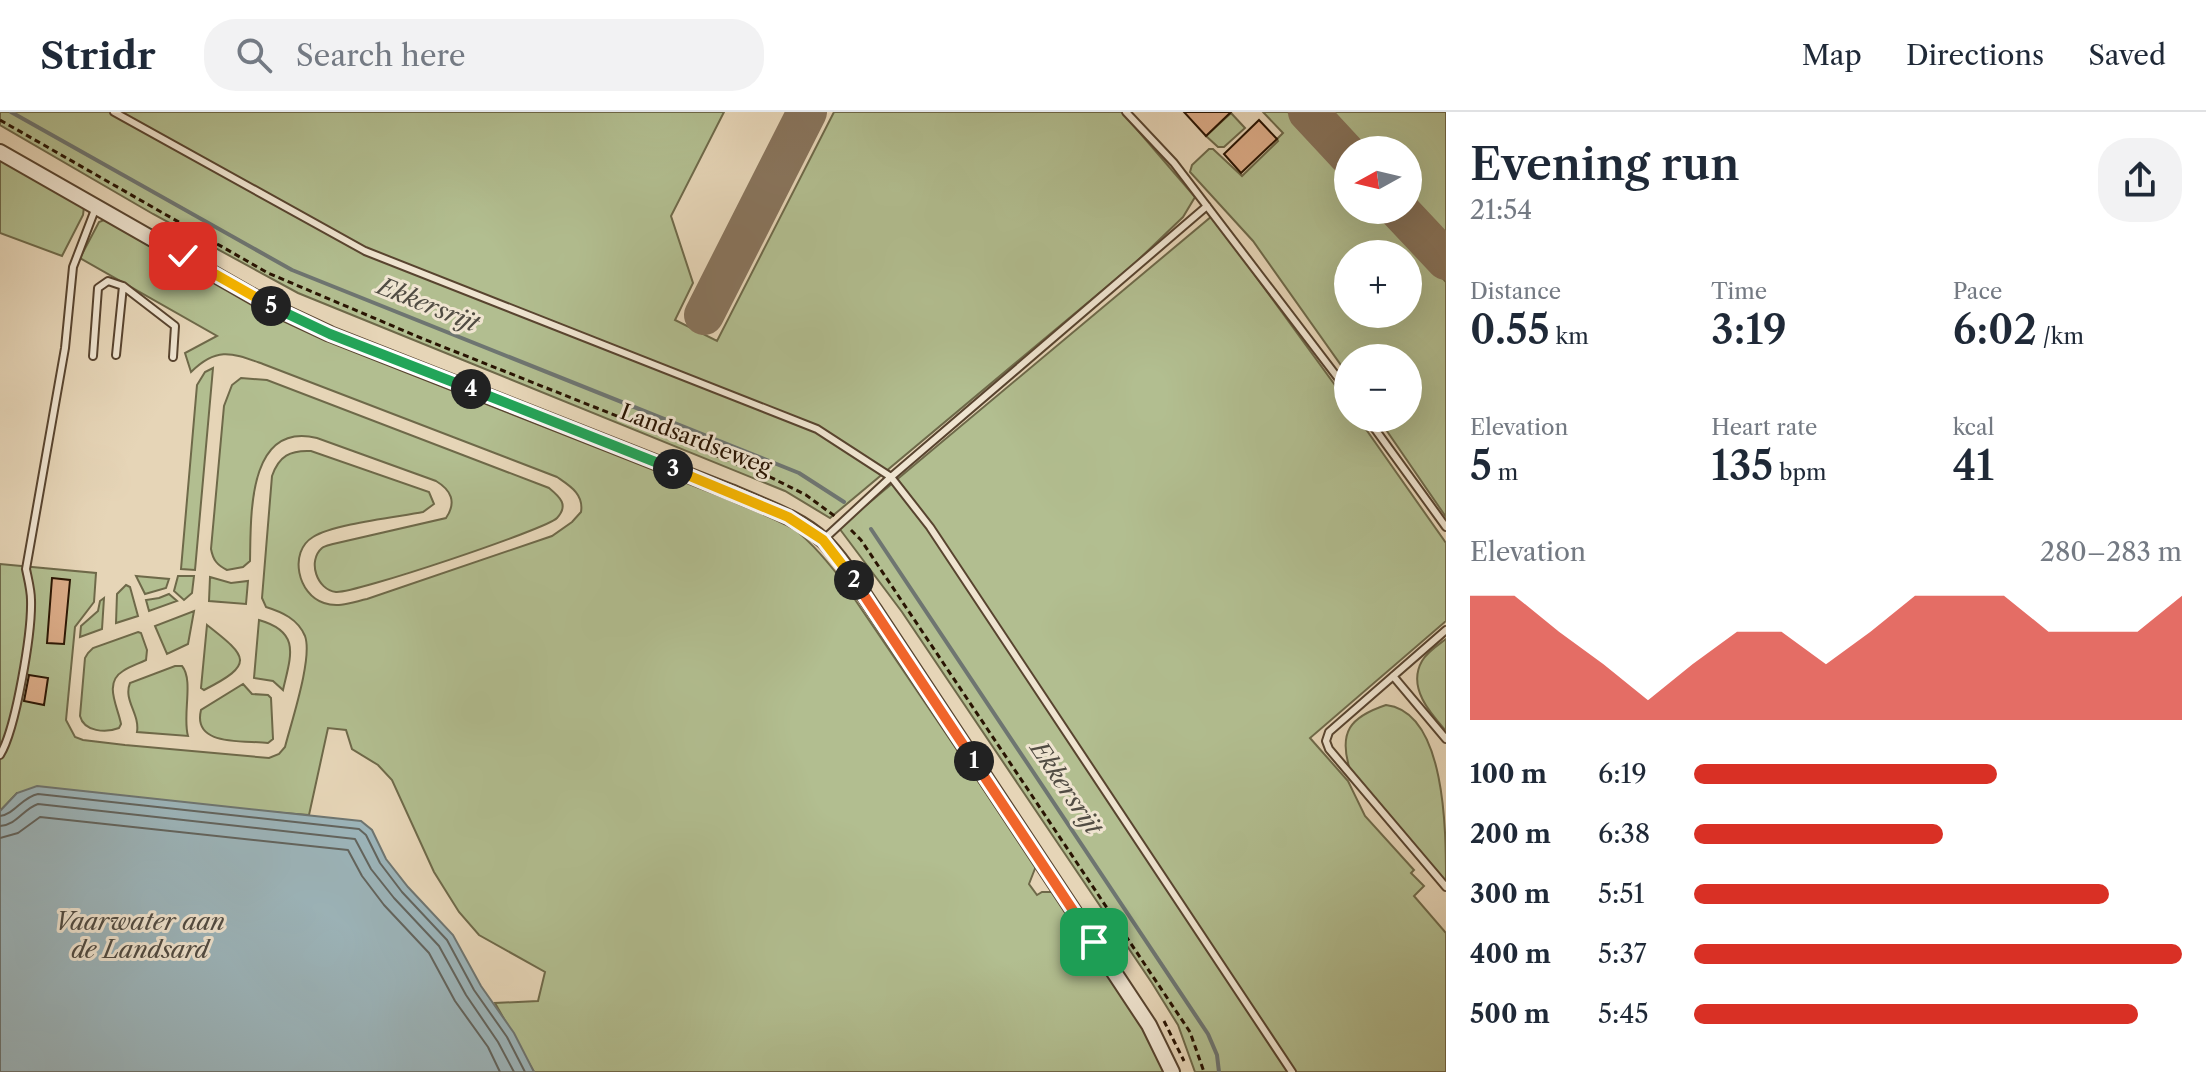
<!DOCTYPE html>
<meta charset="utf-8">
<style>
:root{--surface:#fff;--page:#f2f2f3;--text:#1f2937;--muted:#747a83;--line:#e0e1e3;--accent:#d93025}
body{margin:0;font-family:"Libre Caslon Text",serif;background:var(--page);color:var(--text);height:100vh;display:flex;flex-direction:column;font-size:30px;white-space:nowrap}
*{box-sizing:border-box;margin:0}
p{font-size:26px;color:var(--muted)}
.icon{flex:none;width:44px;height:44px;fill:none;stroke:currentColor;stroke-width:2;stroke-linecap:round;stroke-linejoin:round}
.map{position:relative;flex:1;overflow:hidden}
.panel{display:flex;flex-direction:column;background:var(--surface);width:760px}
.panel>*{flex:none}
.needle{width:52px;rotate:262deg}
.buttons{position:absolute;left:1334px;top:24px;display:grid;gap:16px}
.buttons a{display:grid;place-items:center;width:88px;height:88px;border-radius:50%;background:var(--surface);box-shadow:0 8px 32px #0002;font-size:40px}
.pin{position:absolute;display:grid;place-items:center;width:68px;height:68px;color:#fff;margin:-34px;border-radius:16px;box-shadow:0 4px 12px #0006}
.km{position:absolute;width:40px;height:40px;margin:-20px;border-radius:50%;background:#222;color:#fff;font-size:22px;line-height:40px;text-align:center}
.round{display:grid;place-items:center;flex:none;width:84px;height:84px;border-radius:32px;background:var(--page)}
.overview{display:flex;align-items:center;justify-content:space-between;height:136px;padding:0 24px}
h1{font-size:44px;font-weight:600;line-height:60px}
.metrics{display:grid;grid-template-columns:repeat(3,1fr);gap:12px;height:136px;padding:8px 24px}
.metrics div{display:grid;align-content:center}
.metrics b{font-size:40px;font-weight:600}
.metrics small{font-size:22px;font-weight:400}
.metrics p{font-size:22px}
.chart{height:224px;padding:16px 24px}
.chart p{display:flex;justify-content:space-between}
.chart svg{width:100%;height:144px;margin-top:8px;fill:var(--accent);opacity:.7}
ul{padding:0 24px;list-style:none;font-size:26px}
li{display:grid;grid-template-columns:128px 96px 1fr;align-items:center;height:60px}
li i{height:20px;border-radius:10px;background:var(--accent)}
header{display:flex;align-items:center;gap:48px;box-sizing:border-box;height:112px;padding:0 40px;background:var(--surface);border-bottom:2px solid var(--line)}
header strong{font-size:38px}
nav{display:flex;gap:44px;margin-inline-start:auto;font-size:28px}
.search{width:560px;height:72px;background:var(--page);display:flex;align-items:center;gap:20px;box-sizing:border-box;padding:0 28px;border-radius:32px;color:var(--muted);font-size:30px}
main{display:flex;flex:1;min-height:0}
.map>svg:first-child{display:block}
.green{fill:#b2be90;stroke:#6e6949;stroke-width:2;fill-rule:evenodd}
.water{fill:#9cb5bb;stroke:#6e7571;stroke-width:2}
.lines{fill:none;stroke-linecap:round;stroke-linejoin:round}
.shore{stroke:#62645e;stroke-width:2}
.stream{stroke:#6e7571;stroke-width:4}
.taxiway{stroke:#88745c;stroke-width:40}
.building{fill:#ddad89;stroke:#291402;stroke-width:2}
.service-casing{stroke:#58442f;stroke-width:10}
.tertiary-casing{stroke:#58442f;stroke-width:18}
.path{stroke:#291402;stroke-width:3;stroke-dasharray:6 4;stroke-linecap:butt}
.service{stroke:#efe4d0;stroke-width:6}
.tertiary{stroke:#efe4d0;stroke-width:14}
.split-1-casing{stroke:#fff;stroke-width:16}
.split-2-casing{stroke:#fff;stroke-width:16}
.split-3-casing{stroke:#fff;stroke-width:16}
.split-4-casing{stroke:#fff;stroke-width:16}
.split-5-casing{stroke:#fff;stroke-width:16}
.split-6-casing{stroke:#fff;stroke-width:16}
.split-1{stroke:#f0652b;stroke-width:10}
.split-2{stroke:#f0652b;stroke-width:10}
.split-3{stroke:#f5b400;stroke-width:10}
.split-4{stroke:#22a559;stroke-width:10}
.split-5{stroke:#22a559;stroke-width:10}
.split-6{stroke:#f5b400;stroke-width:10}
.labels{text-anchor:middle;stroke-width:6;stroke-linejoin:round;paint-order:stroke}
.street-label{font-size:22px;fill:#291402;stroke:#efe4d0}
.water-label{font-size:24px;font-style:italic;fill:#514c43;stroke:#efe4d0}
</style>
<header>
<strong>Stridr</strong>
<div class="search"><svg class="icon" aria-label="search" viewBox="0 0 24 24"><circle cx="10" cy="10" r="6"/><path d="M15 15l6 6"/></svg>Search here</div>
<nav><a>Map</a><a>Directions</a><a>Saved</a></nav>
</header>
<main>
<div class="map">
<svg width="1446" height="960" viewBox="0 0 1446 960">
<rect width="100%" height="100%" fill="#e6d5b7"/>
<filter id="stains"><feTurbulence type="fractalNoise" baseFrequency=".0025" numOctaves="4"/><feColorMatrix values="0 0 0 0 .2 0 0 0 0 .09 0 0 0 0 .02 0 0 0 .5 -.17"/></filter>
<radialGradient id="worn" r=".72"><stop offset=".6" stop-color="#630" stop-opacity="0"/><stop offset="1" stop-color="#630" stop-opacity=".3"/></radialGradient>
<path class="green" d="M0 0H724L671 104 693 171 675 208 717 229 834 0H1122L1195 85 1183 105 1134 152 830 406 785 379 298 181 153 102 0 13Z
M1263 0H1288L1348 63V98H1381L1446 170V405L1378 306H1408V246H1348V263L1253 129 1190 60 1192 53 1209 37H1213L1242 64 1278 29 1277 27 1283 21ZM1348 142H1408V202H1348Z
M1327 0H1446V124L1408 85V38H1363Z
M1231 1 1245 16 1224 35H1218L1206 24Z
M0 47 84 95 83 103 62 144 0 121Z
M1212 104 1348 291V306H1358L1446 431V509L1310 626 1348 669 1365 704 1414 758 1411 761 1424 774 1414 784 1446 821V960H1195L1178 913 1152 871 902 500 839 416Z
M104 108 206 166 782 408C806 424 823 444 841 467L1036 754 1029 772 1037 783 1042 780H1053C1089 833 1144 901 1164 960H534L495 891 538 889 545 860 479 823 459 800 434 760 392 668 378 653 352 637 346 618 328 616 309 703 17 681 0 699V452L96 461 94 490 75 515 66 608 75 625 83 628 125 633 269 646 279 642 285 635C291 611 313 546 305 524 298 507 282 500 266 495L262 486 272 364C279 344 290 338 311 339L429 380 434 392 423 400C397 405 333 412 313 425 288 440 298 483 324 491 339 496 353 490 367 487L552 424 572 410 581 400C584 382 570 374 557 365L263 252C232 241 217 234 191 260L185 241 217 224 80 146 99 110Z
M213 256 195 458 181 457 197 273 205 260Z
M241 266 267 268 549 376C560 385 569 393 557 406 547 417 353 482 336 480 317 478 307 449 322 436 325 434 330 433 333 432L446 406C457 390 451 378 436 369L317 326C247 309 251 405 250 449L243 455 227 458C217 453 213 448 211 437L224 294 232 273Z
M136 464 169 467 166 476 145 482Z
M178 464H194L192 481 184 488 174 479Z
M210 465 231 471 248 469 246 492 209 489Z
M126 473 130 475 138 504 116 511 117 482Z
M169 482 177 489 149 499 146 488 159 486Z
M104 486 102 517 80 525 81 514 98 499 100 489Z
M194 499 188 532 167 542 155 514Z
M259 508C301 520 291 543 283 578L273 569 254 566Z
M207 513C248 545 255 552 204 578L201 576Z
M138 520 141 521 147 538 146 548C138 552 130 554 123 559 103 571 118 595 121 612L119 616C106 621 84 620 80 604L85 546 88 541 93 536Z
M1446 527V619C1430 601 1407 575 1422 549 1427 540 1438 533 1446 527Z
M175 554H182C194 568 182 604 188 624L137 620C140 602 123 588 130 571Z
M243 572 252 582 268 583 271 586 273 627 268 631C244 628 192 635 201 598Z
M1386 593C1446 600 1446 719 1446 770L1350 658C1338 620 1350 605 1386 593Z"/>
<path class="water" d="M37 674 361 709 372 718 386 747 408 775 453 823 481 874 514 921 534 960H0V699L17 681Z"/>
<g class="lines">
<path class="shore" d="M0 704C15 702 22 685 38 682L359 717 366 723 380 751 402 780 447 828 474 878 507 925 525 960
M0 714C17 713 23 697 38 692L355 727 371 757 394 786 439 834 466 883 498 930 514 960
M0 726 18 721 40 705 348 738 362 764 384 793 429 841 455 889 488 935 500 960"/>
<path class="stream" d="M11 0 292 158 799 361 844 390
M871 417 1208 922 1217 943 1219 960"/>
<path class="taxiway" d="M1308 0 1348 43
M1399 98 1446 148
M704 203 807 0"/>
</g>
<path class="building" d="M1184 0H1231L1206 24Z
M1259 8 1277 27 1241 61 1224 42Z
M52 466 70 468 64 532 47 531Z
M29 563 48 566 44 593 24 589Z"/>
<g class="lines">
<defs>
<path id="service" d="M114 0 365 139 817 317 891 365 930 415 1292 960
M1126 0 1174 51 1348 279
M116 243 123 174
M93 244 98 176 108 169 123 174 175 214 173 245
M1367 306 1446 415
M823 428 891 365 1207 94
M1446 518 1329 620 1326 629 1329 637 1446 775
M1393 564 1446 627
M0 643C16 617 32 520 31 488 31 478 28 467 26 457L65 236 73 155 96 95"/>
<path id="tertiary" d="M0 40 270 194 330 222 731 380C762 394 798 405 824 429 844 449 859 476 875 499L1149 913 1172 960"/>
</defs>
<use href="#service" class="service-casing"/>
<use href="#tertiary" class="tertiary-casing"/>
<path class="path" d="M0 8 268 161 421 226 770 365 806 383 836 405
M851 418 861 428 1190 920 1204 960
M1164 909 1184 949"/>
<use href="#service" class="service"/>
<use href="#tertiary" class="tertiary"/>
</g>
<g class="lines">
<defs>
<path id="split-1" d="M974 649 1094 830"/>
<path id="split-2" d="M854 468 974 649"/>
<path id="split-3" d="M673 357 788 405 823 428 854 468"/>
<path id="split-4" d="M471 277 673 357"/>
<path id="split-5" d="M271 194 330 222 471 277"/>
<path id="split-6" d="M183 144 271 194"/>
</defs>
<use href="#split-1" class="split-1-casing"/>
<use href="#split-2" class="split-2-casing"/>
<use href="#split-3" class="split-3-casing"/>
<use href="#split-4" class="split-4-casing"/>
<use href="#split-5" class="split-5-casing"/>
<use href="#split-6" class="split-6-casing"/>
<use href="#split-1" class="split-1"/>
<use href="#split-2" class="split-2"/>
<use href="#split-3" class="split-3"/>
<use href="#split-4" class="split-4"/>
<use href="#split-5" class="split-5"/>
<use href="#split-6" class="split-6"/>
</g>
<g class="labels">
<g class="street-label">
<text transform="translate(696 327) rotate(21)" y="8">Landsardseweg</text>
</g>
<g class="water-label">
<text transform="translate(428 193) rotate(22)" y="8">Ekkersrijt</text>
<text transform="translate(1066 676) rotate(56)" y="8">Ekkersrijt</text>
<text x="140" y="818">Vaarwater aan<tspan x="140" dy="28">de Landsard</tspan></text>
</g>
</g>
<rect width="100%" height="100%" filter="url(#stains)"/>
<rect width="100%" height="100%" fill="url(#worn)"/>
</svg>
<div class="buttons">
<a><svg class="needle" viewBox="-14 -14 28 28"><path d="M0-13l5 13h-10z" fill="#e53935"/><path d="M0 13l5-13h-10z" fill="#747a83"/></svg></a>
<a>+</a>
<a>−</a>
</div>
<div class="pin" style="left:1094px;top:830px;background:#1e9e55"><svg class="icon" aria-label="arrive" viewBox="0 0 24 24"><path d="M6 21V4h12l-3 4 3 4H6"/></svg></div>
<div class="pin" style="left:183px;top:144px;background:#d93025"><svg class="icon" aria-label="check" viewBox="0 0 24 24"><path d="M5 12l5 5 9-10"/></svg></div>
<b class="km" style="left:974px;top:649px">1</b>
<b class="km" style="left:854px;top:468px">2</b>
<b class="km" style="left:673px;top:357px">3</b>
<b class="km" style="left:471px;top:277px">4</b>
<b class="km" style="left:271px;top:194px">5</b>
</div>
<section class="panel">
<div class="overview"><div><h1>Evening run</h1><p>21:54</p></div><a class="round"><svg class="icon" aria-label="share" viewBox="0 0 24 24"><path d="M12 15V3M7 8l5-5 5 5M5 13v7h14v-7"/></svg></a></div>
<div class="metrics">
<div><p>Distance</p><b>0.55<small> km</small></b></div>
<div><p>Time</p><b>3:19</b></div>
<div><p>Pace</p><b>6:02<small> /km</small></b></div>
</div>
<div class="metrics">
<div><p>Elevation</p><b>5<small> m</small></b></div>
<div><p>Heart rate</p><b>135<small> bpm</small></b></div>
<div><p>kcal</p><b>41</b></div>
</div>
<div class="chart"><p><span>Elevation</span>280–283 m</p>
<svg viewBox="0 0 160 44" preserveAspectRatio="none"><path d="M0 44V6L10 6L20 17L30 27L40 38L50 27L60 17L70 17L80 27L90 17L100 6L110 6L120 6L130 17L140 17L150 17L160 6V44z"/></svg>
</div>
<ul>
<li><b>100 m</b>6:19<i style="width:62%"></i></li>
<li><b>200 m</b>6:38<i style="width:51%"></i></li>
<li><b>300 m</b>5:51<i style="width:85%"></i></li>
<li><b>400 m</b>5:37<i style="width:100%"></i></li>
<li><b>500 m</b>5:45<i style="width:91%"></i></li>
</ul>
</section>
</main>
